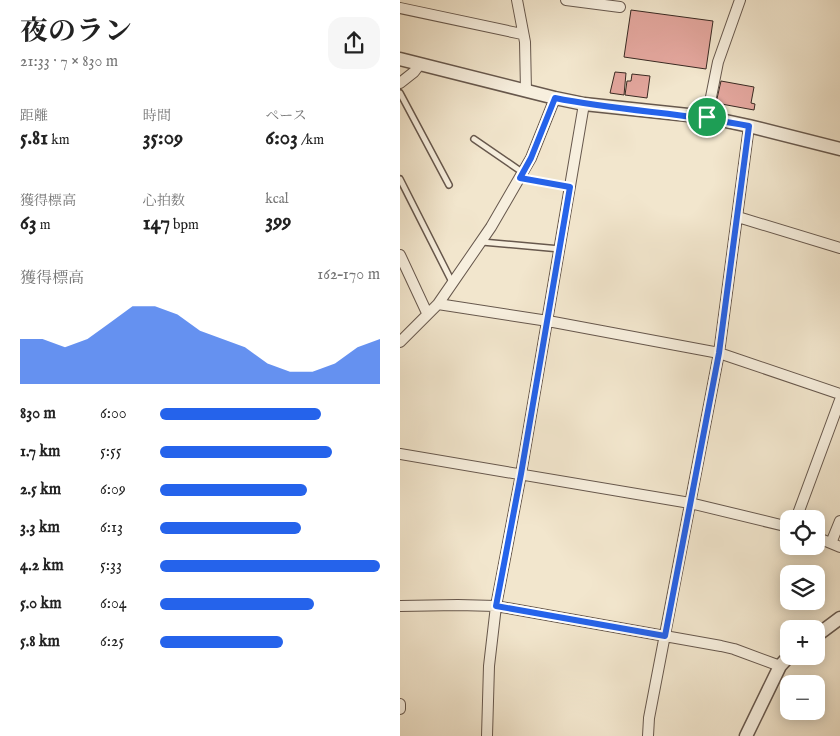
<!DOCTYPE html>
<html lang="ja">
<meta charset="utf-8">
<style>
:root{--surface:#fff;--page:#f6f6f6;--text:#222;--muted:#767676;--accent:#2563eb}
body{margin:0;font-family:"IM FELL English","Noto Serif JP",serif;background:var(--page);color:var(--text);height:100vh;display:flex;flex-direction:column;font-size:19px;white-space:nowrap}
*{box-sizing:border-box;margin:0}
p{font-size:16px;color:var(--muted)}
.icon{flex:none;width:28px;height:28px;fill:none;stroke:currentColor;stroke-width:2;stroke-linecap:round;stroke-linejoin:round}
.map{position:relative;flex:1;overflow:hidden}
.drawer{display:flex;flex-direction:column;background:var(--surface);width:400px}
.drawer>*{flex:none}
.tools{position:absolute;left:380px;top:510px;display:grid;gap:10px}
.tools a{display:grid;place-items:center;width:45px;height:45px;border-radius:10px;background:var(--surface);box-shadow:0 2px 12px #0003;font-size:25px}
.pin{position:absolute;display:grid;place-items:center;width:42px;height:42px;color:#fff;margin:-21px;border:2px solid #fff;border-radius:50%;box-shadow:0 1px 5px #0007}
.round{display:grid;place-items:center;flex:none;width:52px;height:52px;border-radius:15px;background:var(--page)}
.headline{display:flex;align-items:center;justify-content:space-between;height:85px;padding:0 20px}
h1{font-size:28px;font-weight:700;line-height:38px}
.figures{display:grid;grid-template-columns:repeat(3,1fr);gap:8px;height:85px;padding:5px 20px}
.figures div{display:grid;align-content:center}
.figures b{font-size:21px;font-weight:700}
.figures small{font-size:14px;font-weight:400}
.figures p{font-size:14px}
.chart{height:140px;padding:10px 20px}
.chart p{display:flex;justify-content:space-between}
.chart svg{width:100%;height:90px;margin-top:5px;fill:var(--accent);opacity:.7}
ul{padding:0 20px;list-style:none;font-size:16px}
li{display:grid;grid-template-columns:80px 60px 1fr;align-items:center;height:38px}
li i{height:12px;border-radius:6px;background:var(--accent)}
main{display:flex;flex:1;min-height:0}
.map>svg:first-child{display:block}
.building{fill:#e3a69d;stroke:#392922}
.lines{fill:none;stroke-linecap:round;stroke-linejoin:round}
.service-casing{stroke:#67584d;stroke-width:8}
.minor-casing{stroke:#67584d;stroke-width:12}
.tertiary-casing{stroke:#67584d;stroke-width:15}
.service{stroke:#f7efde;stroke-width:5}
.minor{stroke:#f7efde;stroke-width:10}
.tertiary{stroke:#f7efde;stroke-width:12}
.route-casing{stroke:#fff;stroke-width:10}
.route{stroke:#2563eb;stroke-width:6}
</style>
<main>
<section class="drawer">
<div class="headline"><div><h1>夜のラン</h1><p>21:33 · 7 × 830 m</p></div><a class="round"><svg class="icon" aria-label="share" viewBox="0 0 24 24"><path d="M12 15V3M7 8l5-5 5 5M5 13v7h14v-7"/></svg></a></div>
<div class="figures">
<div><p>距離</p><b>5.81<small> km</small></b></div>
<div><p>時間</p><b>35:09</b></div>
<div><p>ペース</p><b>6:03<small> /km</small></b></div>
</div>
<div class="figures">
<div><p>獲得標高</p><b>63<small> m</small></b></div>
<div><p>心拍数</p><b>147<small> bpm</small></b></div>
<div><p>kcal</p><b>399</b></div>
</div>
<div class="chart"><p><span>獲得標高</span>162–170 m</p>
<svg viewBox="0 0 160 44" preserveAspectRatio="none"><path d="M0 44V22L10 22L20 26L30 22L40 14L50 6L60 6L70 10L80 18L90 22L100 26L110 34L120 38L130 38L140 34L150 26L160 22V44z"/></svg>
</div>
<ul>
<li><b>830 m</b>6:00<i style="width:73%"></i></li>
<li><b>1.7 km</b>5:55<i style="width:78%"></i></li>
<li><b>2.5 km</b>6:09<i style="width:67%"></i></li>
<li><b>3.3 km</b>6:13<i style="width:64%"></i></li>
<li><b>4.2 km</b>5:33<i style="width:100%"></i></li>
<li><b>5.0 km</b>6:04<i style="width:70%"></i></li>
<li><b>5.8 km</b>6:25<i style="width:56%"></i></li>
</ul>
</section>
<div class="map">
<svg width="440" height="736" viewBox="0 0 440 736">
<rect width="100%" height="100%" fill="#f2e6cd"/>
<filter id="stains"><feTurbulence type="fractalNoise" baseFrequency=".004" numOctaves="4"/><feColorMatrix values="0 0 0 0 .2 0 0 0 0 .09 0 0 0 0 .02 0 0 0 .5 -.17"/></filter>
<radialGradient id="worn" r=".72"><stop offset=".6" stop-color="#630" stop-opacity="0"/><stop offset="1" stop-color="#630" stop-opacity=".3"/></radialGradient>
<path class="building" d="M231 10 313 21 306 69 224 57Z
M215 72 226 73 224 95 210 93Z
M232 74 250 76 247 98 225 95 227 81H231Z
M321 81 354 87 351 103 355 104 354 110 316 103Z"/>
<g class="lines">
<defs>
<path id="service" d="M0 93 49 185
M74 139 122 172
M120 178 170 187
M0 179 52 282
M82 242 160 249"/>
<path id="minor" d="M117 0 125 42 126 91
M166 0 220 7
M0 8 122 34
M0 83 14 72 20 64
M307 117 318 62 340 0
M338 217 440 248
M0 255 27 313
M38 304 148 321 319 353 440 394
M0 342 38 304 91 227 131 158 155 98
M0 454 290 503 389 527
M396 519 440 400
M416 537 440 547
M431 543 440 521
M0 606 58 605 96 606 321 646 334 649 380 666
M0 704V709
M87 736 89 666 96 606 121 474 184 104
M248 736 249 718 319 353 349 126"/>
<path id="tertiary" d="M0 59 155 98 184 104 307 117 349 126 440 149
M416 636 440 618
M346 736 380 666 389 656"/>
</defs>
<use href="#service" class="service-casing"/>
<use href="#minor" class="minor-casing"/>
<use href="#tertiary" class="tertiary-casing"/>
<use href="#service" class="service"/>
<use href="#minor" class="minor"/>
<use href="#tertiary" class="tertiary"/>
</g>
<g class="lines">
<defs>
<path id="route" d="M155 98C219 111 285 113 349 126L319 353 265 636 96 606 121 474 170 187 120 178 131 158Z"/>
</defs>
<use href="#route" class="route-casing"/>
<use href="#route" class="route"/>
</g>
<rect width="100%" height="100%" filter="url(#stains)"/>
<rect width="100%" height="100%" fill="url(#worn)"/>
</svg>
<div class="tools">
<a><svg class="icon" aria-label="locate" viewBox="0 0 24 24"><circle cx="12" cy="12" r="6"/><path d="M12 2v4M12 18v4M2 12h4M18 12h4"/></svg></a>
<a><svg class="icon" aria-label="layers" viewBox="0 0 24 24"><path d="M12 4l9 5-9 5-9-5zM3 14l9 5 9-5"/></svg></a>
<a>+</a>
<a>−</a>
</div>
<div class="pin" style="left:307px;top:117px;background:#1e9e55"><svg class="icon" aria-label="arrive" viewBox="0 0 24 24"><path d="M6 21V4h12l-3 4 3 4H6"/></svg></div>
</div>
</main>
